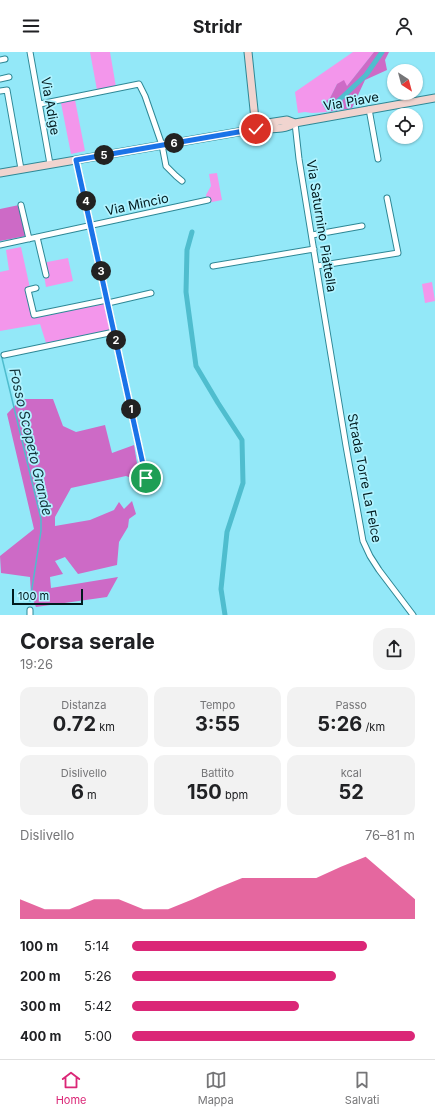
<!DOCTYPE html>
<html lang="it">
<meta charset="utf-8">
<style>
:root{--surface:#fff;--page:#f2f2f2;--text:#202124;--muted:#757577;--line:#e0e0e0;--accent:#db2777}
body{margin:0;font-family:Inter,sans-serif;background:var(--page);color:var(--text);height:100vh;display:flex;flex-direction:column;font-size:15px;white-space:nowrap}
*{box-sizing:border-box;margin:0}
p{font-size:13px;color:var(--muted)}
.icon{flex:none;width:22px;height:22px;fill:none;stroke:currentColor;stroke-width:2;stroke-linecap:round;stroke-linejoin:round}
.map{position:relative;height:563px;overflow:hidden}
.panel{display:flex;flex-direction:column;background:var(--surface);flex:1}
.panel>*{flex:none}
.needle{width:26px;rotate:144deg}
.tools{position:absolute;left:387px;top:12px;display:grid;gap:8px}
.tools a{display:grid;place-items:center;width:36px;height:36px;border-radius:50%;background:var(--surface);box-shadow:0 1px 3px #0004;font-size:20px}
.scale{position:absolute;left:12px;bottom:10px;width:71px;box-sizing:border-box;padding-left:4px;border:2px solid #001a1e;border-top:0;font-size:11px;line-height:14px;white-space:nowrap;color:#001a1e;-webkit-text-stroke:3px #b0f3ff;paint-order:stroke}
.pin{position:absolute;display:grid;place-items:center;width:34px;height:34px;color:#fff;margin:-17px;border:2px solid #fff;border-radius:50%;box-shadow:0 1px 4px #0007}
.km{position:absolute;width:20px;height:20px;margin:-10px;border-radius:50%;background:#222;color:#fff;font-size:11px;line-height:20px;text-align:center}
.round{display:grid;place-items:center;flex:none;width:42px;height:42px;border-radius:16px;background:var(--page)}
.summary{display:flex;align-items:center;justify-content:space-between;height:68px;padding:0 20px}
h1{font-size:22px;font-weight:700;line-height:30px}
.metrics{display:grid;grid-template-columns:repeat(3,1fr);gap:6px;height:68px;padding:4px 20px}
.metrics div{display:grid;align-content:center;border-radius:10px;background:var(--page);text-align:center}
.metrics b{font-size:20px;font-weight:700}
.metrics small{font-size:11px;font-weight:400}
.metrics p{font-size:11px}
.chart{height:112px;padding:8px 20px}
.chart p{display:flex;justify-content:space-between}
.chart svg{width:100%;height:72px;margin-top:4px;fill:var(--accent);opacity:.7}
ul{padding:0 20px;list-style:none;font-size:13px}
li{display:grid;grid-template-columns:64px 48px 1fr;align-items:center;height:30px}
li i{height:10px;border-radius:5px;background:var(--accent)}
header{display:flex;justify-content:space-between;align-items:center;height:52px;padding:0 20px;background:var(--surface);font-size:18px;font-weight:700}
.tabs{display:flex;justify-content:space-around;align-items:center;height:56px;border-top:1px solid var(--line);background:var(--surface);font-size:11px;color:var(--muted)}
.tabs a{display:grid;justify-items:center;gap:2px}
.tabs .active{color:var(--accent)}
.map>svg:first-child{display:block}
.green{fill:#f396eb}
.forest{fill:#cd6ac6}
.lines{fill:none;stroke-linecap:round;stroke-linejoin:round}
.stream{stroke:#4fbdce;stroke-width:1.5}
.canal{stroke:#4fbdce;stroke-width:5}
.street-casing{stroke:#2e8896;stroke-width:7}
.secondary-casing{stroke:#2e8896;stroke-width:9}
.street{stroke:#fff;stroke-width:5}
.secondary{stroke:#f0d4cf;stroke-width:7}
.route-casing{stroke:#fff;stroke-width:8}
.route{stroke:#1a73e8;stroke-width:5}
.labels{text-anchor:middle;stroke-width:3.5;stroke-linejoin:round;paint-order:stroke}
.street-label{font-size:13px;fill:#001a1e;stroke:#b0f3ff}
.water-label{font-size:14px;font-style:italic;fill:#13353b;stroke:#b0f3ff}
</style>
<header><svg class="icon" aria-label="menu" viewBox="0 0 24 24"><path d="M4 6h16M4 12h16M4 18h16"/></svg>Stridr<svg class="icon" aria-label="person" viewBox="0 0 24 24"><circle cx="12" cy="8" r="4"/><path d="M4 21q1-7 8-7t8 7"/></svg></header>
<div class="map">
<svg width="435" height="563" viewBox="0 0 435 563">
<rect width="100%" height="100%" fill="#93e8f8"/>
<path class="green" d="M90 0H110L116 35 97 38Z
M353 0H374L347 34 337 32 330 46 322 52 327 60 312 61 305 60 298 61 295 40Z
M75 48 85 99 71 102 61 51Z
M217 121 222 148 207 151 206 143 211 134 209 122Z
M21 195 30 236 26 238 32 266 106 250 113 278 46 291 40 272 0 279V220L9 218 6 198Z
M68 206 73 229 46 235 42 211Z
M432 230 435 249 425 251 422 232Z"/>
<path class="forest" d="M374 0H389L385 8 387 18 365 28 352 56 327 60 322 52 330 46 337 32 344 28 347 34Z
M19 153 26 184 0 189V157Z
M21 347H53L63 374 76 380 105 373 112 401 134 393 140 429 126 424 71 436 55 465V474L90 468 114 458 119 450 124 457 132 449 136 462 129 467 128 475 119 490 117 513 78 522 65 505 55 509 63 522 50 525 51 536 118 525 107 545 36 555 31 543 30 525 1 521 0 504 34 477 7 362Z"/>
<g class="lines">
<path class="stream" d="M2 306 41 467V479L30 549"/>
<path class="canal" d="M335 52 366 23 382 0
M192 180 187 198 186 240 196 314 218 351 242 388 243 431 227 480 221 537 225 563"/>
<defs>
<path id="street" d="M30 0 50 112
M0 8 5 7
M0 27 9 25
M0 39 7 38 21 117
M40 52 139 32 145 44 162 93 166 114 176 124 182 129
M369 57 378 107
M295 71 299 107 323 255 346 394 363 489 370 504 379 518 413 563
M76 108 146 426
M21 153 29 187
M312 183 362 174
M37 185 46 223
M0 193 208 148
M213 214 314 197
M317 214 398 201 387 146
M36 236 28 238 34 263 107 248
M108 251 151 241
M4 303 114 280
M30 563V558"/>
<path id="secondary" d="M248 0 256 77
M256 77 261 72 287 68 295 71
M0 121 256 77C270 76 283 79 295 71L435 46"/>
</defs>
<use href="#street" class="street-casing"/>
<use href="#secondary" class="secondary-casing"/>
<use href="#street" class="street"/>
<use href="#secondary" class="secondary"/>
</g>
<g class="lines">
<defs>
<path id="route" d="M146 426 76 108 256 77"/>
</defs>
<use href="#route" class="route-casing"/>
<use href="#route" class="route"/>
</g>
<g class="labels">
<g class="street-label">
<text transform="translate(351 49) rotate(-10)" y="5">Via Piave</text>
<text transform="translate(51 54) rotate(80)" y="5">Via Adige</text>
<text transform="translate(137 152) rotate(-12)" y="5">Via Mincio</text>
<text transform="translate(322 174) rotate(81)" y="5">Via Saturnino Piattella</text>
<text transform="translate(365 426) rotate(79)" y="5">Strada Torre La Felce</text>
</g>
<g class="water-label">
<text transform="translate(31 390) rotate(77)" y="5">Fosso Scopeto Grande</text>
</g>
</g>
</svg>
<div class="tools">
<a><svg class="needle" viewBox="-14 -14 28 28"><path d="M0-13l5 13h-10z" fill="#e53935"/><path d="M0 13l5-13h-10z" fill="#757577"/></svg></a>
<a><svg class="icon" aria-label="locate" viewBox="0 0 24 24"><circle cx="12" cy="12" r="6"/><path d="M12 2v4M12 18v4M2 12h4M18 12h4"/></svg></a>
</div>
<div class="scale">100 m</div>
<div class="pin" style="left:146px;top:426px;background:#1e9e55"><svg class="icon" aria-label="arrive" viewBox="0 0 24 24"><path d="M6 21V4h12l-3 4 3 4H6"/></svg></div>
<div class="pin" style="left:256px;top:77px;background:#d93025"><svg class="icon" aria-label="check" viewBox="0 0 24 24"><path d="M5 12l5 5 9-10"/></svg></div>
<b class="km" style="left:131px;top:357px">1</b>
<b class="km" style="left:116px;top:288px">2</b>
<b class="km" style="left:101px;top:219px">3</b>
<b class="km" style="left:86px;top:149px">4</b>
<b class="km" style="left:104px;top:103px">5</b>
<b class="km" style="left:174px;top:91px">6</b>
</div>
<section class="panel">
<div class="summary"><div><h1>Corsa serale</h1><p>19:26</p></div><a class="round"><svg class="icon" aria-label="share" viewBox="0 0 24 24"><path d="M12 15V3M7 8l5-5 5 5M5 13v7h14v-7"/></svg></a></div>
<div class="metrics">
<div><p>Distanza</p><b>0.72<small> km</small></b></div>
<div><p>Tempo</p><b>3:55</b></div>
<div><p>Passo</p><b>5:26<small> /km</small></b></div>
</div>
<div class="metrics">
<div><p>Dislivello</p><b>6<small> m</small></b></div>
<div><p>Battito</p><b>150<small> bpm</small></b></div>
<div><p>kcal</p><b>52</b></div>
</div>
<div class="chart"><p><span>Dislivello</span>76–81 m</p>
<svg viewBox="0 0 160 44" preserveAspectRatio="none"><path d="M0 44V32L10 38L20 38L30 32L40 32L50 38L60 38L70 32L80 25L90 19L100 19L110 19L120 19L130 12L140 6L150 19L160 32V44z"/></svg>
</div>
<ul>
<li><b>100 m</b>5:14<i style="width:83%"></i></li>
<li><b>200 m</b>5:26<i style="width:72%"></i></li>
<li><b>300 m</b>5:42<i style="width:59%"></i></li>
<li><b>400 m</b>5:00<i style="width:100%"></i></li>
</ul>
</section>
<nav class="tabs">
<a class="active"><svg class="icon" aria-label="home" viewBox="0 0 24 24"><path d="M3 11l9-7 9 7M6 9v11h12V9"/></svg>Home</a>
<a><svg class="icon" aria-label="map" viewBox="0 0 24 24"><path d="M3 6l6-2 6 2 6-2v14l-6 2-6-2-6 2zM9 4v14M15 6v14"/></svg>Mappa</a>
<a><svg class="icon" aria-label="saved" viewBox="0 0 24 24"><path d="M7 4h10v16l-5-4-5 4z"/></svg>Salvati</a>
</nav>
